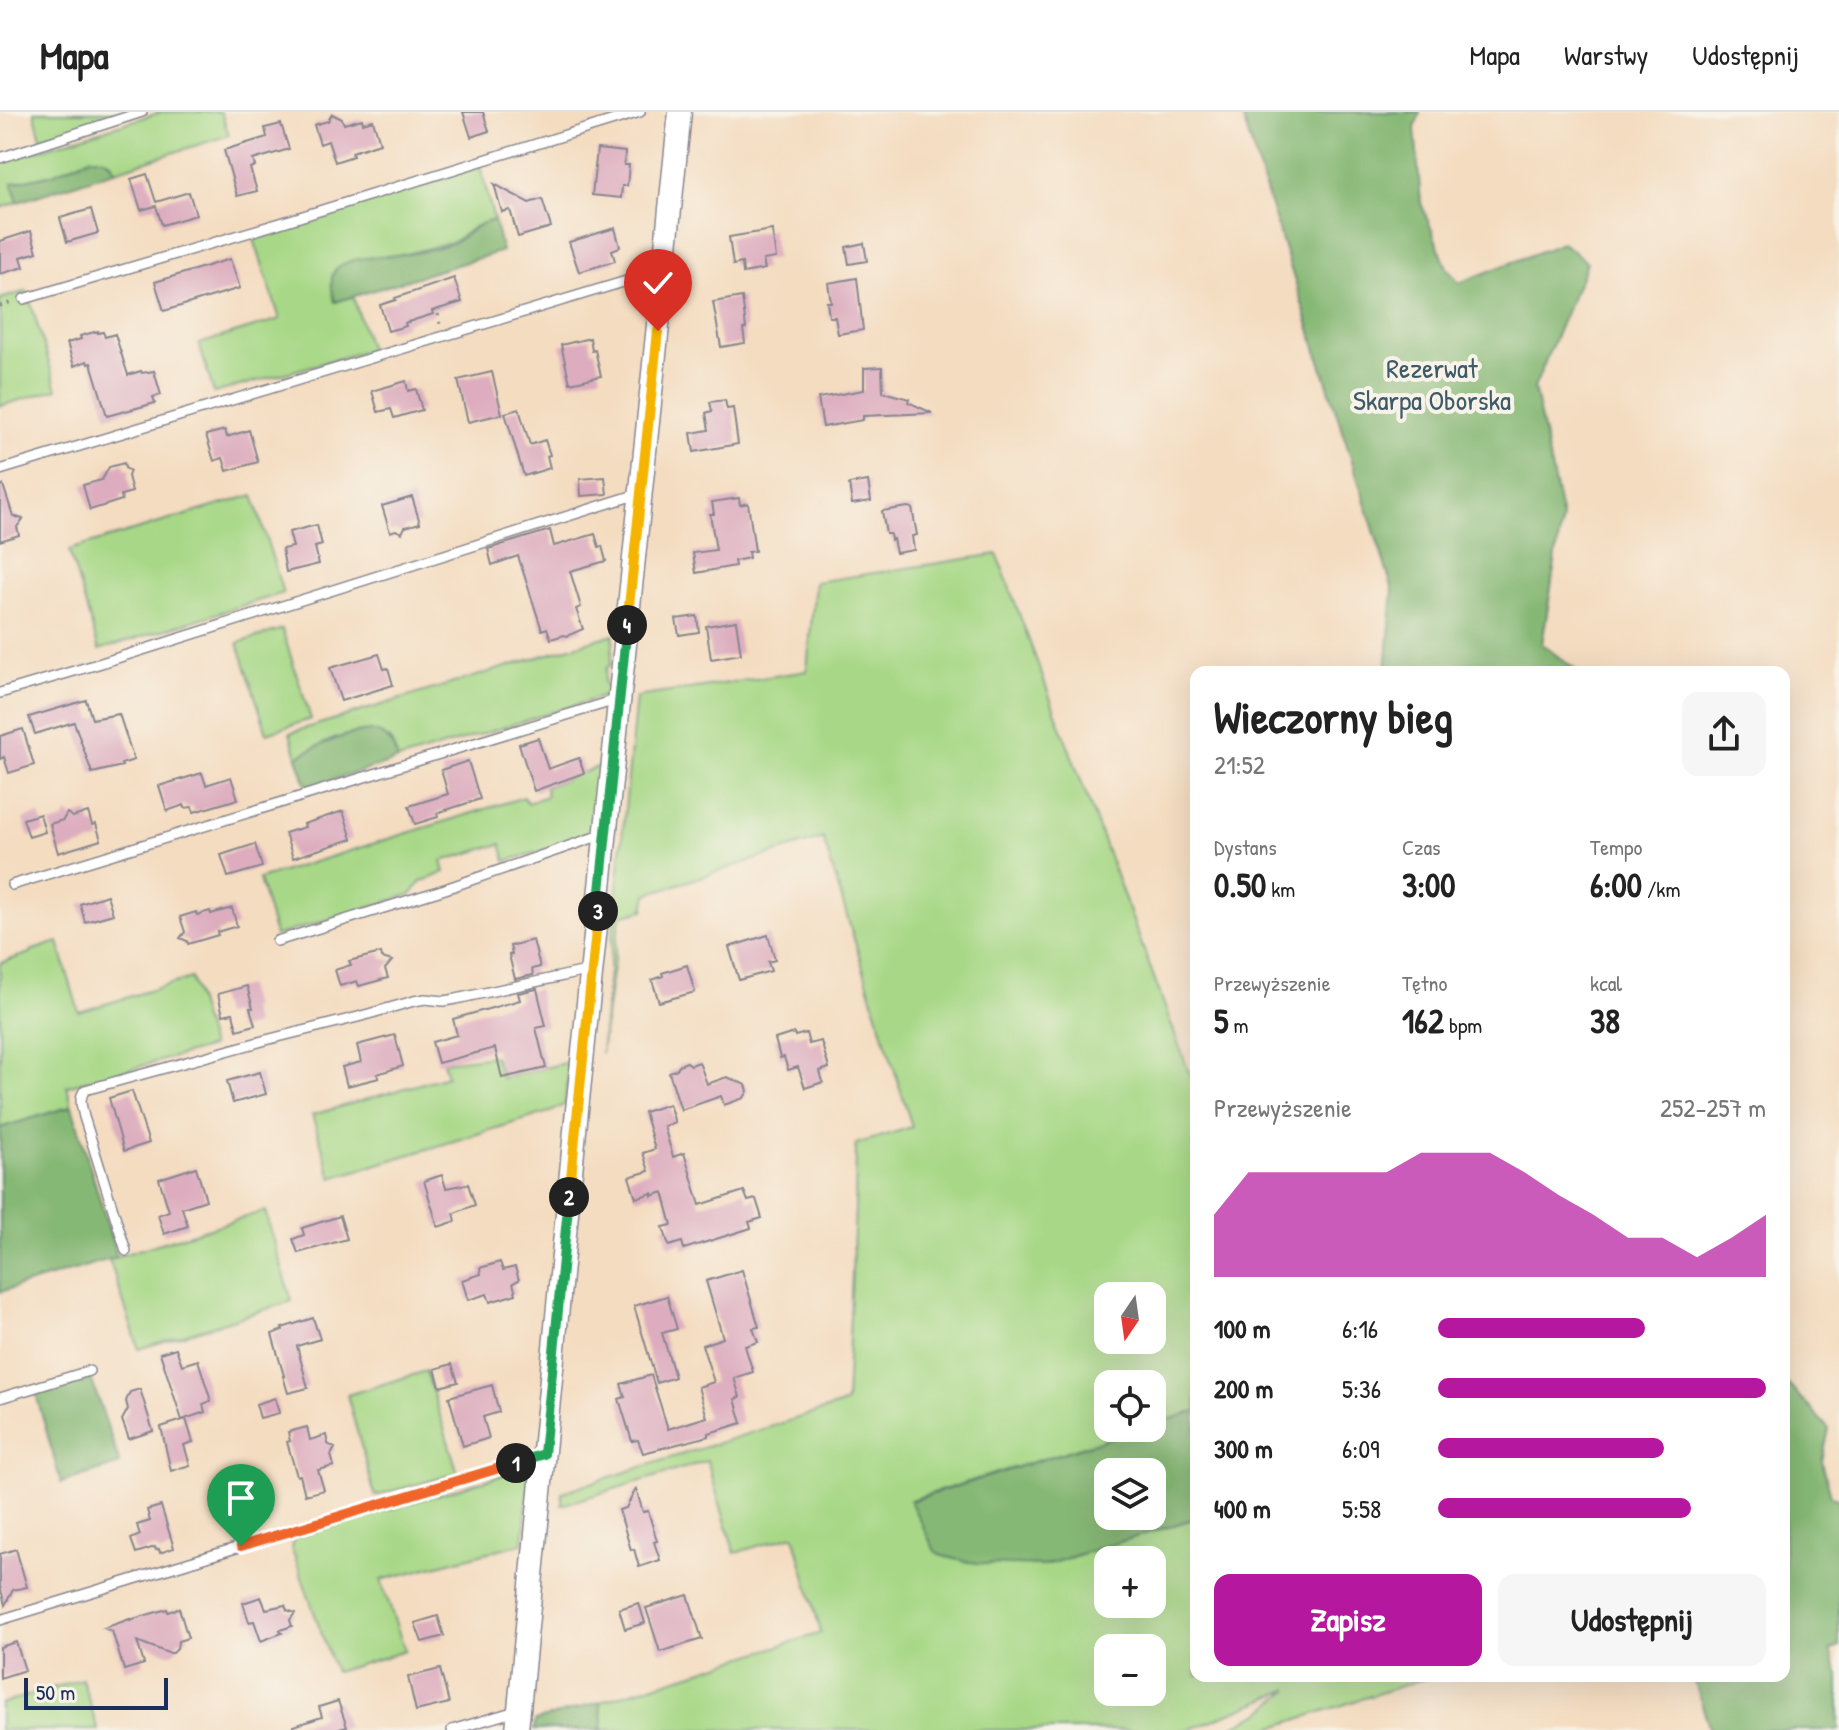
<!DOCTYPE html>
<html lang="pl">
<meta charset="utf-8">
<style>
:root{--surface:#fff;--page:#f6f6f6;--text:#222;--muted:#767676;--line:#e0e0e0;--accent:#b5179e}
body{margin:0;font-family:"Patrick Hand",sans-serif;background:var(--page);color:var(--text);height:100vh;display:flex;flex-direction:column;font-size:30px;white-space:nowrap}
*{box-sizing:border-box;margin:0}
p{font-size:26px;color:var(--muted)}
.icon{flex:none;width:44px;height:44px;fill:none;stroke:currentColor;stroke-width:2;stroke-linecap:round;stroke-linejoin:round}
.map{position:relative;flex:1;overflow:hidden}
.drawer{position:absolute;left:1190px;top:554px;width:600px;height:1016px;display:flex;flex-direction:column;background:var(--surface);border-radius:16px;box-shadow:0 8px 32px #0002}
.drawer>*{flex:none}
.needle{width:52px;rotate:193deg}
.fabs{position:absolute;left:1094px;top:1170px;display:grid;gap:16px}
.fabs a{display:grid;place-items:center;width:72px;height:72px;border-radius:16px;background:var(--surface);box-shadow:0 8px 32px #0002;font-size:40px}
.scale{position:absolute;left:24px;bottom:20px;width:144px;box-sizing:border-box;padding-left:8px;border:4px solid #1b2f5e;border-top:0;font-size:22px;line-height:28px;white-space:nowrap;color:#1b2f5e;-webkit-text-stroke:6px #f7f3e8;paint-order:stroke}
.pin{position:absolute;display:grid;place-items:center;width:68px;height:68px;color:#fff;margin:-82px -34px;border-radius:50% 50% 50% 0;rotate:-45deg;box-shadow:0 0 8px #0007}
.pin .icon{rotate:45deg}
.km{position:absolute;width:40px;height:40px;margin:-20px;border-radius:50%;background:#222;color:#fff;font-size:22px;line-height:40px;text-align:center}
.round{display:grid;place-items:center;flex:none;width:84px;height:84px;border-radius:16px;background:var(--page)}
.overview{display:flex;align-items:center;justify-content:space-between;height:136px;padding:0 24px}
h1{font-size:44px;font-weight:700;line-height:60px}
.figures{display:grid;grid-template-columns:repeat(3,1fr);gap:12px;height:136px;padding:8px 24px}
.figures div{display:grid;align-content:center}
.figures b{font-size:34px;font-weight:700}
.figures small{font-size:22px;font-weight:400}
.figures p{font-size:22px}
.chart{height:224px;padding:16px 24px}
.chart p{display:flex;justify-content:space-between}
.chart svg{width:100%;height:144px;margin-top:8px;fill:var(--accent);opacity:.7}
.button{display:flex;gap:16px;margin-top:auto;padding:16px 24px}
.button a{flex:1;height:92px;border-radius:16px;background:var(--accent);color:#fff;font-size:32px;font-weight:700;line-height:92px;text-align:center}
.button a+a{background:var(--page);color:var(--text)}
ul{padding:0 24px;list-style:none;font-size:26px}
li{display:grid;grid-template-columns:128px 96px 1fr;align-items:center;height:60px}
li i{height:20px;border-radius:10px;background:var(--accent)}
header{display:flex;align-items:center;gap:48px;box-sizing:border-box;height:112px;padding:0 40px;background:var(--surface);border-bottom:2px solid var(--line)}
header strong{font-size:38px}
nav{display:flex;gap:44px;margin-inline-start:auto;font-size:28px}
.map>svg:first-child{display:block}
.green{fill:#a8d887;stroke:#628472;stroke-width:2;fill-rule:evenodd}
.forest{fill:#86b874;stroke:#507469;stroke-width:2;fill-rule:evenodd}
.building{fill:#ddadbf}
.lines{fill:none;stroke-linecap:round;stroke-linejoin:round}
.service-casing{stroke:#88868f;stroke-width:12}
.tertiary-casing{stroke:#88868f;stroke-width:25}
.path{stroke:#88868f;stroke-width:3;stroke-dasharray:2 6;stroke-linecap:butt}
.service{stroke:#fff;stroke-width:9}
.tertiary{stroke:#fff;stroke-width:22}
.split-1-casing{stroke:#fff;stroke-width:16}
.split-2-casing{stroke:#fff;stroke-width:16}
.split-3-casing{stroke:#fff;stroke-width:16}
.split-4-casing{stroke:#fff;stroke-width:16}
.split-5-casing{stroke:#fff;stroke-width:16}
.split-1{stroke:#f0652b;stroke-width:10}
.split-2{stroke:#22a559;stroke-width:10}
.split-3{stroke:#f5b400;stroke-width:10}
.split-4{stroke:#22a559;stroke-width:10}
.split-5{stroke:#f5b400;stroke-width:10}
.labels{text-anchor:middle;stroke-width:8;stroke-linejoin:round;paint-order:stroke}
.park-label{font-size:28px;fill:#3e5968;stroke:#f7f3e8}
</style>
<header>
<strong>Mapa</strong>
<nav><a>Mapa</a><a>Warstwy</a><a>Udostępnij</a></nav>
</header>
<div class="map">
<svg width="1839" height="1618" viewBox="0 0 1839 1618">
<rect width="100%" height="100%" fill="#f7f3e8"/>
<filter id="ink" filterUnits="userSpaceOnUse"><feTurbulence type="fractalNoise" baseFrequency=".0125" numOctaves="2"/><feDisplacementMap in="SourceGraphic" scale="16" xChannelSelector="R" yChannelSelector="G"/><feConvolveMatrix kernelMatrix="1 2 1 2 8 2 1 2 1" color-interpolation-filters="sRGB"/></filter>
<filter id="wash" filterUnits="userSpaceOnUse"><feTurbulence type="fractalNoise" baseFrequency=".006" numOctaves="4" result="noise"/><feDisplacementMap in="SourceGraphic" scale="32" xChannelSelector="R" yChannelSelector="G"/><feGaussianBlur stdDeviation="1.8" result="paint"/><feColorMatrix in="noise" values="0 0 0 0 0 0 0 0 0 0 0 0 0 0 0 0 0 1.4 0 .05"/><feComposite in="paint" operator="in"/></filter>
<g filter="url(#wash)">
<rect width="100%" height="100%" fill="#f4dcc0"/>
<path class="green" d="M34 0H124L41 26Z
M161 0H221L229 23 115 59 111 50 91 45 53 62 12 72 18 90 0 96V50Z
M480 54 494 108 483 111 472 116 455 129 407 142 336 190 353 184 370 238 214 281 199 232 280 207 254 127Z
M27 179 57 277 0 294V187Z
M253 383 283 481 99 538 69 438Z
M997 442 1196 979V1299L1152 1313V1272H1108V1316H1142L910 1388 963 1449 1043 1454 1196 1406V1564H1432L1265 1618H1225L1259 1602 1290 1577 1188 1618H603L600 1590 821 1521 794 1423 735 1441 707 1349 562 1393V1380L846 1291 855 1096 856 1032 912 1015 823 726 647 782 644 798 620 804 601 941 636 585 807 559 815 470ZM1108 1184H1152V1228H1108ZM1108 1448H1152V1492H1108ZM1108 1536H1152V1580H1108Z
M282 517 311 607 267 621 238 531Z
M614 522 611 552 606 557 604 572 608 576V583L398 648C396 643 394 634 391 630 369 606 319 632 297 645L290 621Z
M600 654 593 720 570 726 552 736 506 749 501 732 442 749 445 760 429 767 421 769 412 782 275 824 259 767 524 685 527 691 547 684 545 675Z
M58 830 79 900 191 866 211 935 67 974 72 994 0 1016V851L30 841V839Z
M494 944 502 966 569 950 565 992 553 999 332 1066 312 1003 447 964 443 950Z
M265 1099 292 1189 139 1237 109 1147Z
M426 1259 458 1361 375 1384 347 1283Z
M530 1355 523 1431 381 1468 405 1539 335 1560 292 1437 294 1426Z
M82 1567 98 1618H0V1592Z"/>
<path class="forest" d="M1241 0H1420L1415 16 1421 91 1447 156 1459 171 1562 131 1587 150 1534 276 1562 406 1542 532 1578 560H1386L1393 478Z
M91 45C104 45 110 47 115 59L18 90 12 71 53 62Z
M494 108 502 139 335 190C332 179 328 163 338 155 356 142 392 145 413 141 426 138 444 136 456 129 472 120 474 112 494 108Z
M371 619C391 624 391 630 398 648L307 676 297 645C320 632 344 621 371 619Z
M72 994 117 1145 0 1180V1016Z
M91 1266 120 1352 61 1371 36 1282Z
M1784 1268 1829 1317 1822 1350 1831 1384 1839 1388V1535L1830 1539 1839 1563V1618H1710L1693 1564H1784Z
M1196 1299V1406L1042 1454 985 1452 963 1449 943 1444 935 1439 910 1389 1142 1316H1152V1313ZM1152 1360V1404H1108V1360Z
M600 1590 603 1618H534L535 1609Z"/>
<g id="blocks">
<path class="building" d="M463 0H483L489 19 471 25Z
M332 2 342 7 344 12 362 7 363 11 373 8 380 31 352 40 353 44 335 50 328 29 320 32 314 13 328 9Z
M281 12 289 37 253 48 255 54 250 56 257 79 237 84 224 38 267 25 265 16Z
M597 37 625 40 624 53H629L627 74H622L621 86 592 83Z
M147 62 156 90 189 80 196 103 162 113 156 94 141 98 131 67Z
M494 72 529 91 542 87 551 115 518 125 510 98 502 100Z
M91 97 98 121 67 130 60 106Z
M615 116 620 135 612 138 615 149 579 160 569 130Z
M772 118 776 146 763 148 765 157 743 161 742 151 733 153 729 125Z
M31 119 37 140 21 145 24 155 0 162V129Z
M864 131 867 149 849 152 846 135Z
M230 147 240 176 164 199 155 170Z
M454 166 462 190 432 199 433 202 405 211 406 214 388 219 380 193 396 188 395 186Z
M857 166 863 218 838 222 835 205H829L827 190H831L828 171Z
M742 185 746 216 743 217 745 231 721 235 713 190Z
M98 219V221L103 220 105 225 115 222 128 263 141 259 142 261 154 259 161 283 153 285 155 291 107 304 91 251 88 252 87 249 74 254 67 231 81 227 80 224Z
M590 226 592 239 595 238 601 264 570 271 561 233Z
M882 255 883 280 909 287 908 290 932 301 863 304V308L823 315 818 286 864 278V256Z
M492 260 502 302 468 310 458 268Z
M406 269 408 279 416 277 422 298 394 306 391 297 378 300 372 279Z
M725 288 727 297 733 296 738 332 694 340 691 321 709 318 706 301 712 299 710 290Z
M519 297 530 333 545 328 550 343 547 344 550 356 524 364 505 301Z
M225 318 227 325 249 318 258 350 227 359 223 346 214 349 206 323Z
M124 351 125 356 130 359 128 364 132 380 121 383 122 388 90 398 83 373 102 368 109 355Z
M605 365 607 382 581 384 580 367Z
M868 369 871 389 852 392 849 372Z
M0 373H3L13 404 23 407 17 415 19 423 0 429Z
M412 385 420 411 405 415 402 421 396 418 390 420 382 394Z
M739 386 740 393 748 391 755 439 748 440 749 446 734 449 735 454 696 461 693 441 716 438 710 402H714L712 390Z
M908 395 912 396 917 423 912 424 914 438 896 441 893 427 891 428 890 422H886L882 399Z
M317 413 322 433 315 435 319 452 286 460 282 437 293 435 289 420Z
M550 418 554 434 595 422 599 435 602 434 606 449 570 459 581 495 576 497 583 517 567 524 564 523 551 527 547 516 542 518 518 444 492 453 488 437Z
M697 504 699 520 679 523 676 507Z
M736 509 741 542 711 547 706 514Z
M379 542 384 557 388 556 393 573 341 589 330 556Z
M86 588 92 607 119 602 134 648 121 652 122 654 92 661 74 610 35 622 29 605Z
M23 617 34 653 9 661 4 645 0 647V624Z
M538 626 548 657 579 646 584 661 534 679 519 632Z
M468 649 480 687 437 701 438 705 415 712 409 694 448 682 441 658Z
M202 661 206 673 231 665 238 687 194 700 192 695 185 696 184 693 167 699 159 674Z
M343 699 352 727 293 746 285 721 305 715 304 712Z
M88 700 92 713 96 712 101 728 58 741 50 712 63 708 67 701 73 705Z
M40 702 45 720 29 725 23 707Z
M255 732 262 755 228 765 221 743Z
M107 783 113 802 85 810 80 792Z
M232 796 237 814 217 820 218 823 188 832 187 829 180 826 185 820 180 805 196 800 197 803 210 799 211 802Z
M768 823 775 848 768 850 771 859 739 868 729 835Z
M533 828 540 855 532 857 533 863 515 867 509 843 512 842 510 834Z
M381 841 382 846 392 849 385 857 388 866 359 874 357 869 340 874 335 858 351 853 349 849Z
M687 853 695 880 659 890 652 868 663 864 662 861Z
M247 874 253 896H250L255 913 237 918 233 901 223 903 218 882Z
M537 877 546 914 536 916 546 956 502 966 495 936 438 951 432 930 457 923 453 907 520 888 518 881Z
M794 921 795 924 806 921 809 932 821 929 829 956 820 959 823 970 805 976 798 955 788 958 784 945 780 946 775 927Z
M395 923 403 954 377 962 379 966 347 974 342 955 361 950 357 933Z
M687 950 691 953 699 950 707 972 727 965 746 973 748 979 744 986 724 993 721 984 681 998 669 960 677 957 679 953Z
M260 960 266 982 233 991 227 969Z
M132 979 149 1031 124 1039 109 986Z
M669 992 675 1011 664 1014 673 1045 684 1041 700 1093 744 1079 748 1089 756 1087 762 1106 749 1110 751 1116 684 1137 682 1130 669 1134 663 1115 672 1113 663 1080 652 1084V1081L636 1086 629 1065 649 1059 643 1041 655 1037 644 1000Z
M196 1055 206 1088 182 1096 188 1114 164 1122 158 1103 169 1099 159 1067Z
M442 1063 446 1076 468 1072 475 1093 454 1101 456 1109 438 1115 424 1069Z
M340 1104 347 1127 298 1141 293 1127 304 1123 302 1116Z
M500 1150 503 1158 515 1155 519 1168 513 1171 516 1182 490 1190 487 1182 468 1188 462 1168 481 1162 480 1156Z
M742 1158 759 1215 753 1216 758 1230 745 1234 753 1260 734 1266 740 1285 735 1287 742 1311 709 1321V1324L643 1341 638 1328 632 1329 619 1287 625 1285 621 1272 651 1263 668 1317 707 1305 698 1275 714 1270 702 1233 723 1226 706 1169Z
M667 1184 677 1217 662 1221 675 1265 657 1271 634 1194Z
M313 1206 320 1227 297 1234 308 1276 288 1281 283 1264H284L272 1222 283 1218 282 1216Z
M176 1236 182 1253 198 1248 211 1289 203 1292 205 1300 182 1308 160 1241Z
M452 1252 458 1270 440 1275 435 1257Z
M492 1273 499 1300 483 1305 489 1326 463 1334 449 1285Z
M140 1277 153 1319 129 1327 122 1308 128 1297 126 1289 130 1280Z
M275 1286 279 1301 260 1306 256 1292Z
M186 1307 193 1330 184 1333 190 1353 171 1359 161 1315Z
M307 1315 310 1328 326 1323 328 1332 335 1336 331 1343 334 1354 318 1358 324 1378 305 1383 300 1363 297 1364 287 1330 290 1329 288 1320Z
M258 1367 268 1398 243 1406 241 1398 230 1402 222 1383H224L223 1378Z
M636 1377 643 1400 648 1399 657 1429 654 1430 660 1448 639 1455 634 1437 631 1438 619 1398 626 1396Z
M161 1394 174 1436 160 1441 159 1437 156 1438 155 1435 136 1441 131 1427 140 1423 137 1413 150 1409 147 1398Z
M16 1437 27 1475 13 1478 5 1493 0 1474V1442Z
M688 1483 702 1527 660 1540 646 1496Z
M261 1485 266 1497 285 1493 287 1498 295 1501 290 1508 292 1514 280 1518 282 1521 261 1529 254 1509 249 1510 243 1491Z
M639 1491 645 1511 625 1517 619 1497Z
M179 1496 188 1526 178 1529 177 1537 173 1541H168L137 1529 144 1552 124 1558 112 1519 104 1516 130 1507V1508L167 1497 168 1500Z
M438 1504 444 1524 422 1530 415 1511Z
M16 1530 25 1558 0 1566V1535Z
M440 1557 449 1591 416 1599 408 1565Z
M338 1589 347 1615 336 1618H293V1614L322 1605 319 1595Z"/>
</g>
</g>
<g filter="url(#ink)">
<use href="#blocks" fill-opacity="0" stroke="#88868f" stroke-width="2"/>
<g class="lines">
<defs>
<path id="service" d="M0 46 142 0
M24 187 277 112 640 0
M0 358 663 158
M0 581 98 552 638 382
M12 773 619 587
M277 829 445 777 604 722
M126 1139 84 1005C82 995 78 986 85 978L266 928 358 905 414 889 425 887 444 889 456 887 591 858
M0 1286 89 1259
M0 1508 544 1342
M452 1618 519 1598"/>
<path id="tertiary" d="M517 1618 577 998 680 0"/>
</defs>
<use href="#service" class="service-casing"/>
<use href="#tertiary" class="tertiary-casing"/>
<path class="path" d="M0 194 12 190
M438 202 440 213"/>
<use href="#service" class="service"/>
<use href="#tertiary" class="tertiary"/>
</g>
</g>
<g class="lines" filter="url(#ink)">
<defs>
<path id="split-1" d="M241 1434 516 1351"/>
<path id="split-2" d="M516 1351 544 1342 569 1085"/>
<path id="split-3" d="M569 1085 598 799"/>
<path id="split-4" d="M598 799 627 513"/>
<path id="split-5" d="M627 513 658 219"/>
</defs>
<use href="#split-1" class="split-1-casing"/>
<use href="#split-2" class="split-2-casing"/>
<use href="#split-3" class="split-3-casing"/>
<use href="#split-4" class="split-4-casing"/>
<use href="#split-5" class="split-5-casing"/>
<use href="#split-1" class="split-1"/>
<use href="#split-2" class="split-2"/>
<use href="#split-3" class="split-3"/>
<use href="#split-4" class="split-4"/>
<use href="#split-5" class="split-5"/>
</g>
<g class="labels">
<g class="park-label">
<text x="1432" y="266">Rezerwat<tspan x="1432" dy="32">Skarpa Oborska</tspan></text>
</g>
</g>
</svg>
<div class="fabs">
<a><svg class="needle" viewBox="-14 -14 28 28"><path d="M0-13l5 13h-10z" fill="#e53935"/><path d="M0 13l5-13h-10z" fill="#767676"/></svg></a>
<a><svg class="icon" aria-label="locate" viewBox="0 0 24 24"><circle cx="12" cy="12" r="6"/><path d="M12 2v4M12 18v4M2 12h4M18 12h4"/></svg></a>
<a><svg class="icon" aria-label="layers" viewBox="0 0 24 24"><path d="M12 4l9 5-9 5-9-5zM3 14l9 5 9-5"/></svg></a>
<a>+</a>
<a>−</a>
</div>
<div class="scale">50 m</div>
<div class="pin" style="left:241px;top:1434px;background:#1e9e55"><svg class="icon" aria-label="arrive" viewBox="0 0 24 24"><path d="M6 21V4h12l-3 4 3 4H6"/></svg></div>
<div class="pin" style="left:658px;top:219px;background:#d93025"><svg class="icon" aria-label="check" viewBox="0 0 24 24"><path d="M5 12l5 5 9-10"/></svg></div>
<b class="km" style="left:516px;top:1351px">1</b>
<b class="km" style="left:569px;top:1085px">2</b>
<b class="km" style="left:598px;top:799px">3</b>
<b class="km" style="left:627px;top:513px">4</b>
<section class="drawer">
<div class="overview"><div><h1>Wieczorny bieg</h1><p>21:52</p></div><a class="round"><svg class="icon" aria-label="share" viewBox="0 0 24 24"><path d="M12 15V3M7 8l5-5 5 5M5 13v7h14v-7"/></svg></a></div>
<div class="figures">
<div><p>Dystans</p><b>0.50<small> km</small></b></div>
<div><p>Czas</p><b>3:00</b></div>
<div><p>Tempo</p><b>6:00<small> /km</small></b></div>
</div>
<div class="figures">
<div><p>Przewyższenie</p><b>5<small> m</small></b></div>
<div><p>Tętno</p><b>162<small> bpm</small></b></div>
<div><p>kcal</p><b>38</b></div>
</div>
<div class="chart"><p><span>Przewyższenie</span>252–257 m</p>
<svg viewBox="0 0 160 44" preserveAspectRatio="none"><path d="M0 44V25L10 12L20 12L30 12L40 12L50 12L60 6L70 6L80 6L90 12L100 19L110 25L120 32L130 32L140 38L150 32L160 25V44z"/></svg>
</div>
<ul>
<li><b>100 m</b>6:16<i style="width:63%"></i></li>
<li><b>200 m</b>5:36<i style="width:100%"></i></li>
<li><b>300 m</b>6:09<i style="width:69%"></i></li>
<li><b>400 m</b>5:58<i style="width:77%"></i></li>
</ul>
<div class="button"><a>Zapisz</a><a>Udostępnij</a></div>
</section>
</div>
